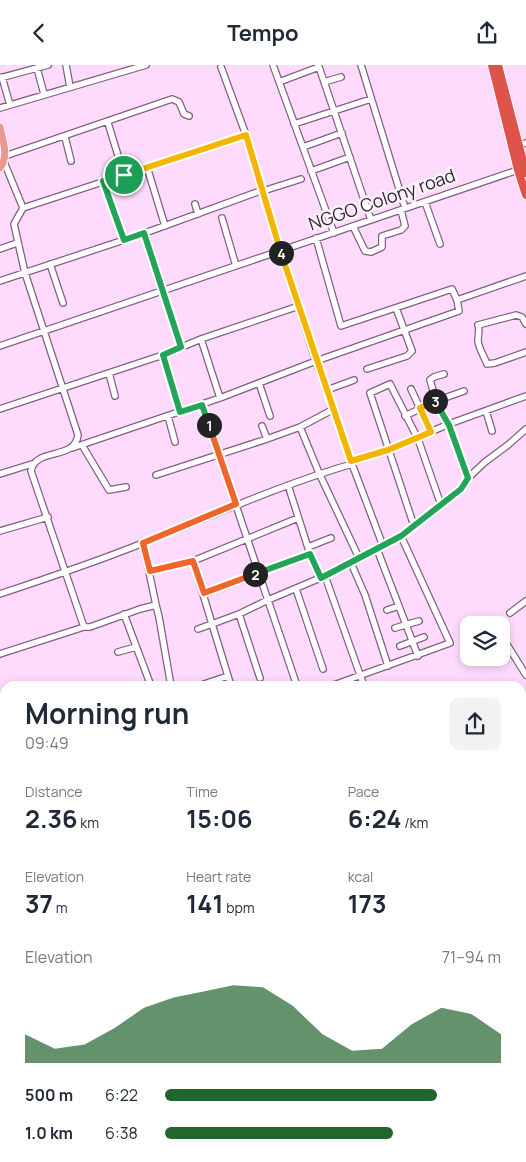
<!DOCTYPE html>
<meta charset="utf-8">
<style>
:root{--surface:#fff;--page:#f2f2f3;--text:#1f2937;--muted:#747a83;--accent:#22652f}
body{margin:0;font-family:Manrope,sans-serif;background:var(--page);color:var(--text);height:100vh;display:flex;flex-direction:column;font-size:19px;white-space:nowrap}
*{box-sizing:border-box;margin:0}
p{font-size:16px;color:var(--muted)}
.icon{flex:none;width:28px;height:28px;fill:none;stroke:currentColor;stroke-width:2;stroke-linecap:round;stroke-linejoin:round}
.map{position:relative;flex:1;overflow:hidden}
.panel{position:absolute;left:0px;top:616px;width:526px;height:481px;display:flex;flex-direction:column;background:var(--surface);border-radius:15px 15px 0 0;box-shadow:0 2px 8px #0003}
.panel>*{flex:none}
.buttons{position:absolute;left:460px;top:551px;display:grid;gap:10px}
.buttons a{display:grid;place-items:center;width:50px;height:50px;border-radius:10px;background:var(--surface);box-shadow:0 2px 8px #0003;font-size:25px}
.pin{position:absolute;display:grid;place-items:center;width:42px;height:42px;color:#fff;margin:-21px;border:2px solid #fff;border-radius:50%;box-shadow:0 1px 5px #0007}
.km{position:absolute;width:25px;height:25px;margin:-12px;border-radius:50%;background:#222;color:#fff;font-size:14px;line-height:25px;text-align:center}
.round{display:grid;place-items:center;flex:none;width:52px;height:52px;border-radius:10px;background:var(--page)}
.headline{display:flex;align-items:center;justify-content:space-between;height:85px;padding:0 25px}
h1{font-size:28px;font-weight:700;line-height:38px}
.stats{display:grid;grid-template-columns:repeat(3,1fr);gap:8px;height:85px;padding:5px 25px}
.stats div{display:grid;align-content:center}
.stats b{font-size:25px;font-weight:700}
.stats small{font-size:14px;font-weight:400}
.stats p{font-size:14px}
.chart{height:140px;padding:10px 25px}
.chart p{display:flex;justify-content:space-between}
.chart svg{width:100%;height:90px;margin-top:5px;fill:var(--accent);opacity:.7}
ul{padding:0 25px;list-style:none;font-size:16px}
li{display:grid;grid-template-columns:80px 60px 1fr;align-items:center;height:38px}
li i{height:12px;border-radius:6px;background:var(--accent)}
header{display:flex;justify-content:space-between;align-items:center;height:65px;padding:0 25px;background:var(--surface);font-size:22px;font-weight:700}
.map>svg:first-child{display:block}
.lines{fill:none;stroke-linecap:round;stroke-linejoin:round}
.minor-casing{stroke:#855e84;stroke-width:8}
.major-casing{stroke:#fff;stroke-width:9}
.highway-casing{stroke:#fff;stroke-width:10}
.minor{stroke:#fff;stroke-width:5.5}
.major{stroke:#eb9892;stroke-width:7}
.highway{stroke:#de534a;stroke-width:8}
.rail-casing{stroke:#715b70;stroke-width:3}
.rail{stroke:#fbf2fa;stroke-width:1;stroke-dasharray:4;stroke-linecap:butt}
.split-1-casing{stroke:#fff;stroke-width:10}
.split-2-casing{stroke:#fff;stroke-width:10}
.split-3-casing{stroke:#fff;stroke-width:10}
.split-4-casing{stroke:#fff;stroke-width:10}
.split-5-casing{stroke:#fff;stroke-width:10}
.split-1{stroke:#22a559;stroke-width:6}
.split-2{stroke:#f0652b;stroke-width:6}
.split-3{stroke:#22a559;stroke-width:6}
.split-4{stroke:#f5b400;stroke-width:6}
.split-5{stroke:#f5b400;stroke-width:6}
.labels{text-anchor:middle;stroke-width:5;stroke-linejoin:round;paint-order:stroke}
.street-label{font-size:18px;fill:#352434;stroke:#fbf2fa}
</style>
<header><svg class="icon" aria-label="back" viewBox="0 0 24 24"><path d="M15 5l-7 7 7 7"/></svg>Tempo<svg class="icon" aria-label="share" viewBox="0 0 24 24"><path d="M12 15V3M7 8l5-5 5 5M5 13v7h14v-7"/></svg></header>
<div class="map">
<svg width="526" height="1097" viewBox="0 0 526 1097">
<rect width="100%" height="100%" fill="#fedbfd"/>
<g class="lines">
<defs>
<path id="minor" d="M66 0 70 22
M273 0 334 168
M361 0 405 143
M37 3 44 29
M2 12 10 40
M0 13 48 0
M279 17 319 2 371 155
M324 17 341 12
M0 43 146 0
M108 58 124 110
M294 59 371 34
M65 72 71 96
M519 80 526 78
M303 82 342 68
M5 91 172 34 179 37 184 49 189 51
M4 97 23 143 14 159 25 208 78 370C75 396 35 382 31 406L84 562H90L140 544 156 540 159 552 171 621
M147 102 165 161
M311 106 350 92
M103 116 124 175
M263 126 301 114
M425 137 440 179
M195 139 198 149
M23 143 246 70
M222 153 236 201
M353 161 365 186 371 187 382 182V171L401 165 405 161 401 145
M145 168 181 282
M0 184 17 178
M50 199 63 238
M0 216 145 168 263 125
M457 235 526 211
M526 259 522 252 516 250 478 260C480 266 478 269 478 276 479 284 484 291 487 299L495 298 526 287
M201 274 220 333
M0 281 518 105
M163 290 181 347
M367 304 407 291 412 286 396 243
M109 308 115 331
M444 309 434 312 430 315 436 336 464 326
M259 318 270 351
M411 324 431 367
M327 325 354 315
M202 340 297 621
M0 344 163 290 201 274 299 241
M486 346 492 366
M168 351 175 377
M405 351 436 336 449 359 468 413
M262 361 267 374
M300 362 319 408 359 493
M82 380 109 425 126 422
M72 383 220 333 316 296 280 186 246 70 221 2
M351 396 388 385 449 359 526 331
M352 399 383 481
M0 409 32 399
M156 410 267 374 300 362 334 344
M288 420 310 489 321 513
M414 461 370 328 390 319 418 374 441 440
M0 466 48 452
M143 478 156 540
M308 482 331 473
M377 484 418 591
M193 496 212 559 198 564
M351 498 365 530 388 601
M150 506 193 496 298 453
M325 511 364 621
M296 524 323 604
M0 529C48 513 96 497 143 478 212 451 280 420 352 399L334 344 316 296 459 246 457 235 452 224 341 261 316 173
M204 529 310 489
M387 545 399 541
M510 548 526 536
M124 549 151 621
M239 549 260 613
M395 563 419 556
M501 570 526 610
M400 581 424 572
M118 587 136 582
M0 589 84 562
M198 621 228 611
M231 621 212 559 239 549 268 535 325 511 401 471
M331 621 450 578 401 471 461 424 468 413 485 397 508 380 526 364
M521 656 526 654
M0 704 5 702
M521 711 526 710
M0 743 5 741
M521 747 526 759
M521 767 526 765
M0 777 5 799
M521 807 524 806
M521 851 526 848
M0 886 5 881
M521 890 526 900
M0 972 5 996
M521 977 524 983
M526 1006 524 1008 526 1011
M521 1068 526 1078
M0 1072 5 1070
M521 1088 526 1086
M164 1092 166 1097
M367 1092 368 1097
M425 1092 427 1097
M457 1092 460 1097
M489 1092 492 1097
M295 1095 302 1092
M470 1096V1097
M96 1097 103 1092
M504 1097 513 1092"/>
<path id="major" d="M0 62C3 76 9 91 0 103"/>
<path id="highway" d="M492 0 518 105 526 130
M498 0 526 108"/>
</defs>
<use href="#minor" class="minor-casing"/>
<use href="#major" class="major-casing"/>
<use href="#highway" class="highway-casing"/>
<use href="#minor" class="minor"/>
<use href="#major" class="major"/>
<use href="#highway" class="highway"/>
<defs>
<path id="rail" d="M0 894 5 929
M29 1092V1097"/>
</defs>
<use href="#rail" class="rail-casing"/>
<use href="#rail" class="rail"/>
</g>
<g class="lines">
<defs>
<path id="split-1" d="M124 110 103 116 124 175 144 168 181 282 163 290 180 347 202 340 209 360"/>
<path id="split-2" d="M209 360 236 439 143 478 150 506 193 496 204 528 255 509"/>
<path id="split-3" d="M255 509 310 489 321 513 401 471 461 424 468 413 449 360 435 336"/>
<path id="split-4" d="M281 188 351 396 388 385 431 367 420 343 435 336"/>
<path id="split-5" d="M124 110 246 70 281 188"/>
</defs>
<use href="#split-1" class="split-1-casing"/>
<use href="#split-2" class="split-2-casing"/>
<use href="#split-3" class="split-3-casing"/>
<use href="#split-4" class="split-4-casing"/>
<use href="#split-5" class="split-5-casing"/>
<use href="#split-1" class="split-1"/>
<use href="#split-2" class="split-2"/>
<use href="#split-3" class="split-3"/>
<use href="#split-4" class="split-4"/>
<use href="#split-5" class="split-5"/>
</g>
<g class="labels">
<g class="street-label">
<text transform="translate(382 135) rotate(-19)" y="6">NGGO Colony road</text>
</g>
</g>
</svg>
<div class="buttons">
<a><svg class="icon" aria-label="layers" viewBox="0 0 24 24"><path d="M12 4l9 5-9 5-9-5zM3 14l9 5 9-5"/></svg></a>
</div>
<div class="pin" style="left:124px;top:110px;background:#1e9e55"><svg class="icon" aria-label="arrive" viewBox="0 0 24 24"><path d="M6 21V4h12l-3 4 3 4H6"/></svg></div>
<b class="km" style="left:209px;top:360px">1</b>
<b class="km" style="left:255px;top:509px">2</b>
<b class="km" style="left:435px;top:336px">3</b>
<b class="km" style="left:281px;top:188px">4</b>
<section class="panel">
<div class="headline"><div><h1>Morning run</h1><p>09:49</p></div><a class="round"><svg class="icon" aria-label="share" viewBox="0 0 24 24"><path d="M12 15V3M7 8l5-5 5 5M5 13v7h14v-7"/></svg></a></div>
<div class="stats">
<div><p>Distance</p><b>2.36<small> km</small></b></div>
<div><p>Time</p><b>15:06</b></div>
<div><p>Pace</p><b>6:24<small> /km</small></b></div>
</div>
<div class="stats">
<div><p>Elevation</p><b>37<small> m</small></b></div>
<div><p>Heart rate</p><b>141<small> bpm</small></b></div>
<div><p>kcal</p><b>173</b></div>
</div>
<div class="chart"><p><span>Elevation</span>71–94 m</p>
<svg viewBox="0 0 160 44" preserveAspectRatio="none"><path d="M0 44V30L10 37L20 35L30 27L40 17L50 12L60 9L70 6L80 7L90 16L100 30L110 38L120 37L130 25L140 17L150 20L160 30V44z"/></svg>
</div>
<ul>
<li><b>500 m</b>6:22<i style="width:81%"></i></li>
<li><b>1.0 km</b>6:38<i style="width:68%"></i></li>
</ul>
</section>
</div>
